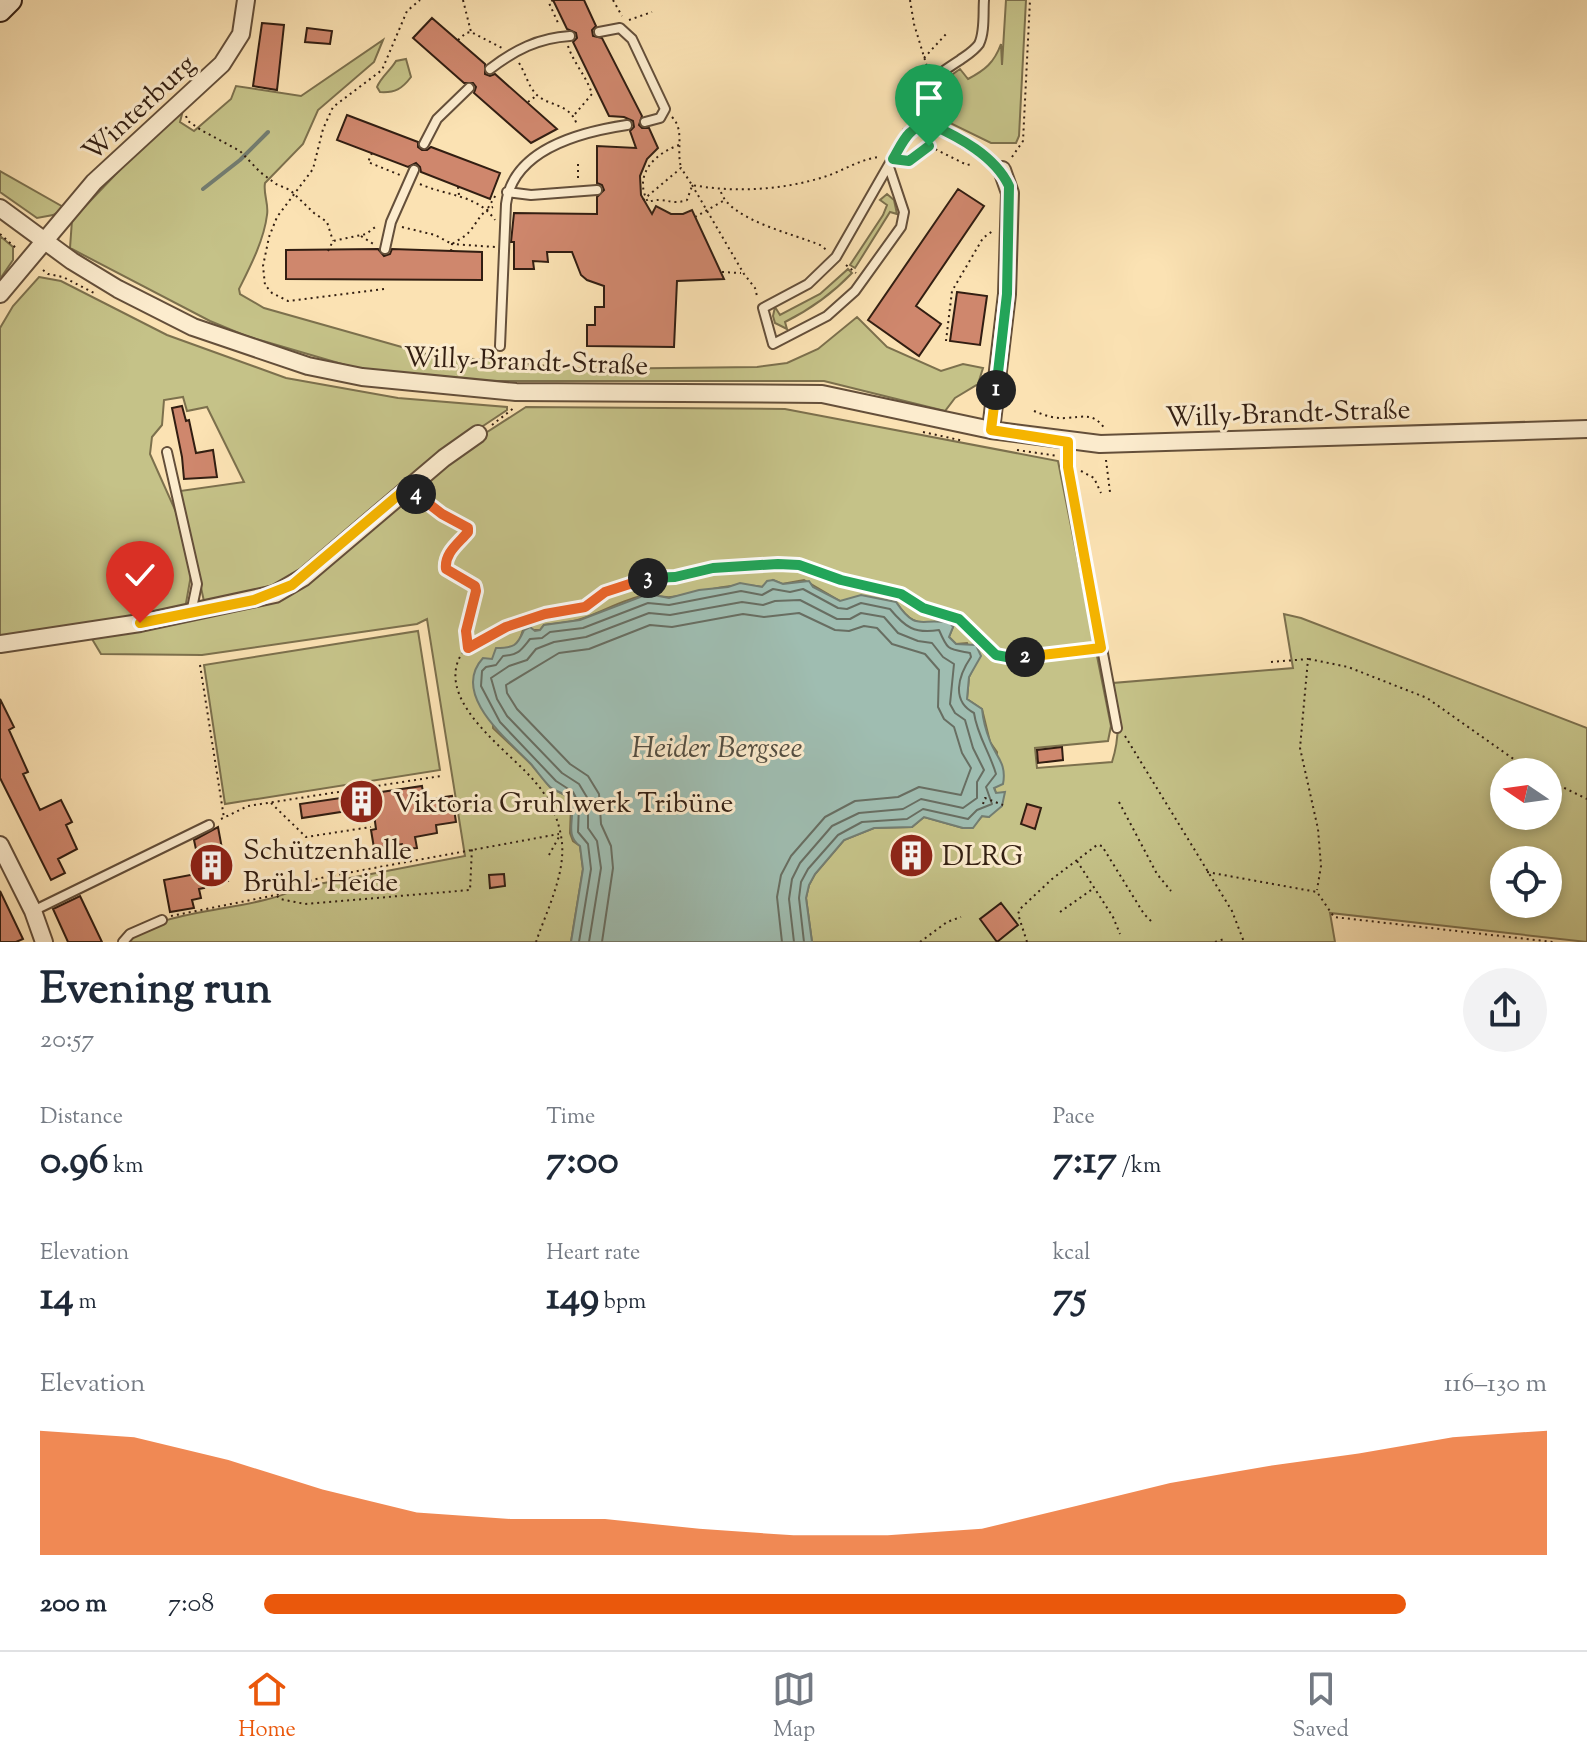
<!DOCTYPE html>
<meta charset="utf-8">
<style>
:root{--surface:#fff;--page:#f2f2f3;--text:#1f2937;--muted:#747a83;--line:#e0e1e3;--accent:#ea580c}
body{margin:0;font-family:"Sorts Mill Goudy",serif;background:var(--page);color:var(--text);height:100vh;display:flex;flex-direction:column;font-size:30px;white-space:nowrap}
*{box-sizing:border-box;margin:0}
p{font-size:26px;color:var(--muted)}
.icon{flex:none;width:44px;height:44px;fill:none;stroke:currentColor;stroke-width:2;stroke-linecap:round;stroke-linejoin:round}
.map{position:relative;height:942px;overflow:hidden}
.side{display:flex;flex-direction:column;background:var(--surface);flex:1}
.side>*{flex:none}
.needle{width:52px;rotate:283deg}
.fabs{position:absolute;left:1490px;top:758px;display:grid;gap:16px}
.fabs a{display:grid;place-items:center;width:72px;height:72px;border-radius:50%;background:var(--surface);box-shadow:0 4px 12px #0003;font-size:40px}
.pin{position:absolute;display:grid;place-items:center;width:68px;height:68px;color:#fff;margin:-82px -34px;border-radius:50% 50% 50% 0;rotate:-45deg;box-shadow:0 0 8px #0007}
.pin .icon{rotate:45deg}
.km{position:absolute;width:40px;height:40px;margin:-20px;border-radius:50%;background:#222;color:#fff;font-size:22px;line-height:40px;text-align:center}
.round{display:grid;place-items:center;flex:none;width:84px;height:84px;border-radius:42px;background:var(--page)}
.overview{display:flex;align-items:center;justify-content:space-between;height:136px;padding:0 40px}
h1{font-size:44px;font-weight:800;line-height:60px}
.metrics{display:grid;grid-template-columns:repeat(3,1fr);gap:12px;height:136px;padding:8px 40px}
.metrics div{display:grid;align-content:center}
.metrics b{font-size:40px;font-weight:800}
.metrics small{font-size:22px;font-weight:400}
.metrics p{font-size:22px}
.chart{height:224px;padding:16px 40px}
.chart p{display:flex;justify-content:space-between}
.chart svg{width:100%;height:144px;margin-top:8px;fill:var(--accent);opacity:.7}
ul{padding:0 40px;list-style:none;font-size:26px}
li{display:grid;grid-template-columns:128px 96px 1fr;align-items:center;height:60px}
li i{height:20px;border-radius:10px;background:var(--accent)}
.dock{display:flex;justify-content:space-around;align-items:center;height:112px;border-top:2px solid var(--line);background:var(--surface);font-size:22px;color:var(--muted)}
.dock a{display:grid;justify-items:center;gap:4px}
.dock .selected{color:var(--accent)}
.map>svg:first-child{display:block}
.green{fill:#c5c288;stroke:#7c704d;stroke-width:2;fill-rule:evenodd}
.water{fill:#9fbdb1;stroke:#737d71;stroke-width:2}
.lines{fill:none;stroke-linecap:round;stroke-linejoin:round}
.shore{stroke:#686e62;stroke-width:2}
.stream{stroke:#737d71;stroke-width:4}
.building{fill:#cf876d;stroke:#321e12;stroke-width:2}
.lane-casing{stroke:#644f3a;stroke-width:12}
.street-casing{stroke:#644f3a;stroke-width:20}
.secondary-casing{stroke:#321e12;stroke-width:26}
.path{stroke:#321e12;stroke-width:2;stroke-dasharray:2 4;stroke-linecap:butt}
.lane{stroke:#fcecce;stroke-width:8}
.street{stroke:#fcecce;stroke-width:16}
.secondary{stroke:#fcecce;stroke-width:22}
.split-1-casing{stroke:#fff;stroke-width:16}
.split-2-casing{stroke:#fff;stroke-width:16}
.split-3-casing{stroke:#fff;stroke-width:16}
.split-4-casing{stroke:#fff;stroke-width:16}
.split-5-casing{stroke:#fff;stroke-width:16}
.split-1{stroke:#22a559;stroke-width:10}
.split-2{stroke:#f5b400;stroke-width:10}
.split-3{stroke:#22a559;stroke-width:10}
.split-4{stroke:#f0652b;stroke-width:10}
.split-5{stroke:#f5b400;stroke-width:10}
.labels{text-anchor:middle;stroke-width:6;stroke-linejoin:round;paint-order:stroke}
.street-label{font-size:28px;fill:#321e12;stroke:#fcecce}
.poi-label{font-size:28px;fill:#321e12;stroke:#fcecce;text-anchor:start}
.water-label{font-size:30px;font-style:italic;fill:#534e42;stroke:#fcecce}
</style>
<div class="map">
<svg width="1587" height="942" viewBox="0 0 1587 942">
<rect width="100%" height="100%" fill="#fbe2b3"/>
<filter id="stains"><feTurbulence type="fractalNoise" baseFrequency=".0025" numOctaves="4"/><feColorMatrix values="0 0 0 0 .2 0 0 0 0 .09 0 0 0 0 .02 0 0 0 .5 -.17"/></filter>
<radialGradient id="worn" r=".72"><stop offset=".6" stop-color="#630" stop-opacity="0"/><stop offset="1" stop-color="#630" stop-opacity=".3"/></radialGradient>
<path class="green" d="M1006 0H1026L1019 136 1016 143H991L948 122 939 111 936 90 939 84 960 69 968 79C985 70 994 63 1001 44L1002 65Z
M383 40 374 62 318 110 303 144 265 183C263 194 269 204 267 215 264 240 250 267 239 289L240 294 264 308 430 355 582 369 757 367 787 363 818 349 857 317 887 347 941 371 963 364 983 368 978 384 955 398 945 411 824 381H478L359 369 246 336 210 321 70 248 72 220 180 107 183 110 180 122 194 131 231 99 236 86 301 96Z
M406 59 411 77C402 89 395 93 380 92L377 87C381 77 390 71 396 61Z
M0 171 65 208 53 215 37 218 0 192Z
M887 194 894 200 897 214 890 212 855 268 850 265 883 215 887 205 880 200Z
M0 236 13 247V260L0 279Z
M848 269 852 273C832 294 811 309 785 322L787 329 775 323 773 316 775 307 780 315 820 294Z
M39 277 61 281 167 335 286 378 398 398 507 407V410L459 442 307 566 282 582 205 606 180 491 244 482 207 407 187 411 183 397 164 400 162 425 152 437 150 454 176 512 191 575 185 609 108 625 0 636V328L13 306Z
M526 407 785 409 1058 461 1111 726 1108 741 1035 748 1037 768 1112 762C1121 734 1118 712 1113 683L1293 668 1284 614 1301 618 1587 728V942L1330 913 1335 942H812L806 898 809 885 815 874 844 840 874 828 912 827 924 817 963 828H972L982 816 989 817 996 793 994 787 997 785V752L990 742 982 709 967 699 969 677 975 664 967 643 956 644 949 637 953 627C924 613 920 637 896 602L840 601 804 580 782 584 773 580 763 587C729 581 704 593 671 597 662 598 654 594 646 595 623 599 603 612 581 619 570 623 556 623 544 625L540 630H523L518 645 492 659 493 728 532 765 550 787 566 796 571 805 570 833 573 841 580 846 583 869 571 942H128C156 907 256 912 298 888L465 856 427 619 417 624 202 655 101 654 89 634 271 602 467 445ZM1504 772H1548V816H1504ZM1504 860H1548V904H1504Z
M418 631 440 770 225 804 204 665Z"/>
<path class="water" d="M773 580 783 584 809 581 813 587 840 601 861 595 896 602C917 633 920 617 950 623L953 627 949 637 956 644 976 645 981 656 969 677 967 699 982 709C983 720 986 731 990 741 996 757 1007 763 1003 784L994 788 996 793 1005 792 1002 806 989 817 982 816 973 828H963L924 817 912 827 874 828 844 840 815 874 809 885 806 898 812 942H571L583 869 580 846C561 833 581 811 566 796 562 792 554 791 550 787 543 780 537 771 530 763 507 739 450 694 483 658L492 659 496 648C514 648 517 646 524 630L530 627 535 631 540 630 544 625 580 620 648 594 669 598 699 590 728 587 740 583 762 587 767 581Z"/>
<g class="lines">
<path class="shore" d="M579 942 591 869 588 844 578 832 579 804 573 792 556 781 500 722 481 686 482 671 486 667 496 665 503 656C519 655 521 650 530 639L542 638 550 632 583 628 648 603 669 605 741 591 762 595 773 589 790 592 803 589 838 608 847 609 861 603 890 609C905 627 914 634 939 630 948 651 948 649 970 653L971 657C958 676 951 701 974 713 977 735 990 753 996 774L986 787 992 804 977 810 968 819 923 809 907 819 862 822 838 835 808 869 801 882 799 898 804 942
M589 942 601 868 597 841 588 828V799L579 784 562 773 507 716 497 699 491 678 509 666 527 660 536 649 554 642 586 637 649 613 670 615 742 602 763 605 775 601 800 600 837 619H850L861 613 884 617 898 633 918 641 932 643 943 657 954 664 950 704 955 713 965 720 973 748 984 770 977 782V798L963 808 921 799 903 809 859 813 832 826 800 863 792 879 789 899 794 942
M602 942 613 868 611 846 601 824 599 794 588 776 570 764 517 709 507 693 506 685 559 653 589 649 650 625 672 627 743 614 764 617 799 613 835 630 849 631 864 626 877 628 892 644 925 654 939 670 938 707 944 719 954 727 962 753 971 768 961 795 919 787 898 797 855 801 825 817 791 856 781 875 777 897 782 942"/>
<path class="stream" d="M203 189 240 160 268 132"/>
</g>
<path class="building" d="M553 0H584L596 26 592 30 593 36 602 38 642 116 639 125 642 128H649L658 148 647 159 640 176 641 195 652 214 656 206 671 214H683L692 210 724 279 677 281 674 347 587 346V325H595V307H604V286L587 280 581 275 572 252H547L548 262 533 261 534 269H514V242H511L514 213 597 214V197L604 190 602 185 597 183V146L636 148 630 131 634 127 633 121 624 117 609 116 573 42 577 38 576 33 567 29Z
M432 18 485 64V74L490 76 495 74 557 129 531 143 474 93 476 87 473 83H464L413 38Z
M262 23 284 25 277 90 253 86Z
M307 28 332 31 330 44 305 42Z
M347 115 418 142V147L422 150H427L431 147 500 173 490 199 421 172 420 167 416 163 408 167 337 140Z
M958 189 984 206 916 306 941 324 919 356 868 320Z
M378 249 384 256 390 254 392 249 482 252V280L286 279V250Z
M957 292 987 296 980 345 950 341Z
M182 406 186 421 189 420 196 453 213 450 217 477 184 479 182 457 172 408Z
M0 699 14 727 9 730 28 772 23 774 40 810 61 800 72 822 66 825 77 849 58 859 65 873 51 880 0 778Z
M1062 747 1063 760 1038 763 1037 750Z
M422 786 424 800 452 796 456 822 436 825 437 833 415 837 417 848 403 849 402 844 374 848 371 830 376 829 373 807 302 818 300 804Z
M1027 804 1041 808 1035 829 1021 824Z
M218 827 228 881 203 885 204 888 199 889 201 898 192 900 194 908 170 912 164 880 201 873 194 840Z
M905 850H917V861H905Z
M504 874 505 886 490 888 489 875Z
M0 891 23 939 16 942H0Z
M80 896 102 942H68L53 909Z
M1001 903 1018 925 997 942 980 919Z"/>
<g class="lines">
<defs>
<path id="lane" d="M599 32 620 28 632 39 665 109 660 118 645 122
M490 69C515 50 538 38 570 36
M922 125C921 86 929 80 960 60 967 55 974 51 979 44 985 32 983 13 984 0
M424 144 437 119 469 88
M889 167 904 212 901 227 855 291 827 316 773 344 763 308 808 284 836 257 907 133C917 126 925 122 937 127L981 154 1002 170
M507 192 531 195 597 190
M385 249 391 222 414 170
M500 346 506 204C513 149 580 132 627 125
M1068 442V467L1117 728
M167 452 197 584 191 613
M33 911 209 825
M123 942 130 934 162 920"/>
<path id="street" d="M0 208 72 261 118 289 193 327 308 366 362 377 516 392 822 394 991 430 1100 444 1587 429
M0 294 94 182 222 64 241 34 246 0
M991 430 1007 294 1010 193 1002 170
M0 644 140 623 275 594 304 577 444 458 478 434
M0 845 33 911 44 942"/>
<path id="secondary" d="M0 10 10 0"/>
</defs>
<use href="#lane" class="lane-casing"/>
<use href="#street" class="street-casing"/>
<use href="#secondary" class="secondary-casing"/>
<path class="path" d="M463 0 471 32
M553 0 549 3 559 25
M613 0 622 16
M910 0 914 24 928 70
M629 20 652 12
M458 40 466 33 471 32 502 48
M568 46C574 64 587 77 592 94L575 114
M924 58 947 33
M519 63C525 72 528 85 535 93 547 107 570 102 577 125
M528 102 536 96
M186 116 188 121 201 130 240 151 260 172 276 184 290 190 314 213 327 222 333 241
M672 117C685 130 676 150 681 167
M679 145C654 154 633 175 648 202 666 196 670 206 687 200L692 186
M372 153 368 162 400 175
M1012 157 1023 141 1030 0
M905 162 929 146 967 165 972 164
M578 164V179
M420 184C446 196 477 194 495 220
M692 185 744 274 755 288 757 296
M458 187 459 195
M721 192C730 220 794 234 820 245L828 251
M643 200 681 168 692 185C736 193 784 190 827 176 844 170 861 159 879 157
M488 208 497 193
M695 217 723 201
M402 227 435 235 452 244C458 240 465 237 469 232 478 222 480 212 493 207
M0 234 16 248
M361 236 375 245
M328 251 333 241 366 234 378 225
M451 251 452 244 495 247
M846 265 856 273
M43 270 48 274 63 277 94 293
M722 272 741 273
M384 289 288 301 272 293 265 285 263 266 269 237 277 217 313 169 323 129 333 107 382 70 407 11 420 0
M946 341 952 291 983 238 994 230
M1034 411C1044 415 1054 419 1066 418 1084 417 1093 412 1105 429
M492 425 515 407
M923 432 964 441
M1017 450 1058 456
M1106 460 1110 492
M1081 471 1094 478 1101 493
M420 498 468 528V532L446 557V569L475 586 476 591 466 631 468 647
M1309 659 1348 667 1427 698 1532 772
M1271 662 1308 659 1300 748 1318 829 1321 866 1317 890
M200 665 224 818
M1125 736 1232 911 1244 942
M1548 780 1587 799
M1119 802 1157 874 1171 891
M271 803 306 837 371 827
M983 804 985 798 1003 805
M221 819 248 806 441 776
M549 855 560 835
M1077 861 1113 917 1120 934
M1207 872 1317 892 1334 917 1553 942
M277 896 280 899 305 904 470 890 472 848
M1060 912 1094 888
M171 916 276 895 296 884 325 877 559 834
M536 942C546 912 565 876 562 843 560 822 550 799 536 783 512 753 441 707 458 661 470 630 541 616 570 610 588 606 593 597 608 591 618 587 631 584 642 580 651 577 662 578 672 577 712 572 756 558 798 565 814 568 828 576 843 580 861 585 880 586 896 592 906 596 913 604 922 608 933 612 947 612 957 618 974 628 981 652 1001 657 1019 662 1072 653 1091 649
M920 942 947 922 961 917
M1027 942 1018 914 1020 909 1052 879 1097 845 1102 846 1144 914 1151 921
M1215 942 1224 939"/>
<use href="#lane" class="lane"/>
<use href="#street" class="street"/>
<use href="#secondary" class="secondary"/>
</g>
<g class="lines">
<defs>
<path id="split-1" d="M929 146 909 161 893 159C903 142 908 126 930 124 959 137 995 156 1009 186L1007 294 996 390"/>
<path id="split-2" d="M996 390 991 430 1068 442V467L1101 648 1025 657"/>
<path id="split-3" d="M648 578 675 577 713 568 778 564 799 565 841 580 901 594 923 608 959 619 996 655 1012 658 1025 657"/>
<path id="split-4" d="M416 494 442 514 468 528V532C459 543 444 553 446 569L475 586 476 591 466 631 468 648 506 627 545 614 585 607 605 592 648 578"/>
<path id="split-5" d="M140 623 254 600 292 585 409 486 416 494"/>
</defs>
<use href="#split-1" class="split-1-casing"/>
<use href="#split-2" class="split-2-casing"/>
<use href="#split-3" class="split-3-casing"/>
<use href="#split-4" class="split-4-casing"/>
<use href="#split-5" class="split-5-casing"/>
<use href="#split-1" class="split-1"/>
<use href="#split-2" class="split-2"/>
<use href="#split-3" class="split-3"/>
<use href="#split-4" class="split-4"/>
<use href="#split-5" class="split-5"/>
</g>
<defs>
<symbol id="building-disc" viewBox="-11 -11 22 22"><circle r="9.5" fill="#8f2418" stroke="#fcecce"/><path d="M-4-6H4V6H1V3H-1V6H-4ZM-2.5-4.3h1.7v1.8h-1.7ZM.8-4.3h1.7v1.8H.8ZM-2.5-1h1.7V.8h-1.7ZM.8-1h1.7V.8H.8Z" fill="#fff"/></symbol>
</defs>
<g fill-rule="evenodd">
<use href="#building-disc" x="336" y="776" width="51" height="51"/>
<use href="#building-disc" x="886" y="830" width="51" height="51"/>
<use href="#building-disc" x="186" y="840" width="51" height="51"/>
</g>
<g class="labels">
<g class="street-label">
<text transform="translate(138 107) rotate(-43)" y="10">Winterburg</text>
<text transform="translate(526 360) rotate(2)" y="10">Willy-Brandt-Straße</text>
<text transform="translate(1288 412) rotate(-2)" y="10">Willy-Brandt-Straße</text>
</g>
<g class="poi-label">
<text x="393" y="812">Viktoria Gruhlwerk Tribüne</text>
<text x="243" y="859">Schützenhalle<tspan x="243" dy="32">Brühl- Heide</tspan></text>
<text x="942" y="865">DLRG</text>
</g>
<g class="water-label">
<text x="717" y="757">Heider Bergsee</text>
</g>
</g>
<rect width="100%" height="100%" filter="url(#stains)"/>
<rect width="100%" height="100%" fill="url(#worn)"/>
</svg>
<div class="fabs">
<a><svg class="needle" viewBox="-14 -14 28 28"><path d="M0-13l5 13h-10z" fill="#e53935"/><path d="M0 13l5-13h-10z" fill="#747a83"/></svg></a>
<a><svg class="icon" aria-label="locate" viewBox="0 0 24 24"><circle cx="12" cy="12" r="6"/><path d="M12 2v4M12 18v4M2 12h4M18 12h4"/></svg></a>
</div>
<div class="pin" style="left:929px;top:146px;background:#1e9e55"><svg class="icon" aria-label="arrive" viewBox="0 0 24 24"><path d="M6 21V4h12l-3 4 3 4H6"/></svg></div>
<div class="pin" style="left:140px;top:623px;background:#d93025"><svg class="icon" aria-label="check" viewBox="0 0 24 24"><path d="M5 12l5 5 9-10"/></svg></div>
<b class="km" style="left:996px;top:390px">1</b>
<b class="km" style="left:1025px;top:657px">2</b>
<b class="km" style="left:648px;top:578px">3</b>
<b class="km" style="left:416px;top:494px">4</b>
</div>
<section class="side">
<div class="overview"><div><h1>Evening run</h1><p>20:57</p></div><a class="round"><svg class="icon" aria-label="share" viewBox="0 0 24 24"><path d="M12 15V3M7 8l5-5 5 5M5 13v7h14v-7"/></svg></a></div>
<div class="metrics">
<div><p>Distance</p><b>0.96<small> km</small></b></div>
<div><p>Time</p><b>7:00</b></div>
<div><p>Pace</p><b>7:17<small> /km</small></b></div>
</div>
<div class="metrics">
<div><p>Elevation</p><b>14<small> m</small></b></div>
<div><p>Heart rate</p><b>149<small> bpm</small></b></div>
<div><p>kcal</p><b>75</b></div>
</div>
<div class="chart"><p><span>Elevation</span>116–130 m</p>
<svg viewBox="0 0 160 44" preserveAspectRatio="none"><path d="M0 44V6L10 8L20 15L30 24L40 31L50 33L60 33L70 36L80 38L90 38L100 36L110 29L120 22L130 17L140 13L150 8L160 6V44z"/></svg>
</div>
<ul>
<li><b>200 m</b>7:08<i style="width:89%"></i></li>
</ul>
</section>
<nav class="dock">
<a class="selected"><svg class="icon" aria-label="home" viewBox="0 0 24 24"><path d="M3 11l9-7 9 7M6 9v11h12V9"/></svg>Home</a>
<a><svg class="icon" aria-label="map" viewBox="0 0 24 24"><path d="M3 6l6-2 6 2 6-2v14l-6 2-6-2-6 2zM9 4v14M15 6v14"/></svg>Map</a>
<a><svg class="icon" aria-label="saved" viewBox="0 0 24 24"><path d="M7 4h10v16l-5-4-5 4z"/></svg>Saved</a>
</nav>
